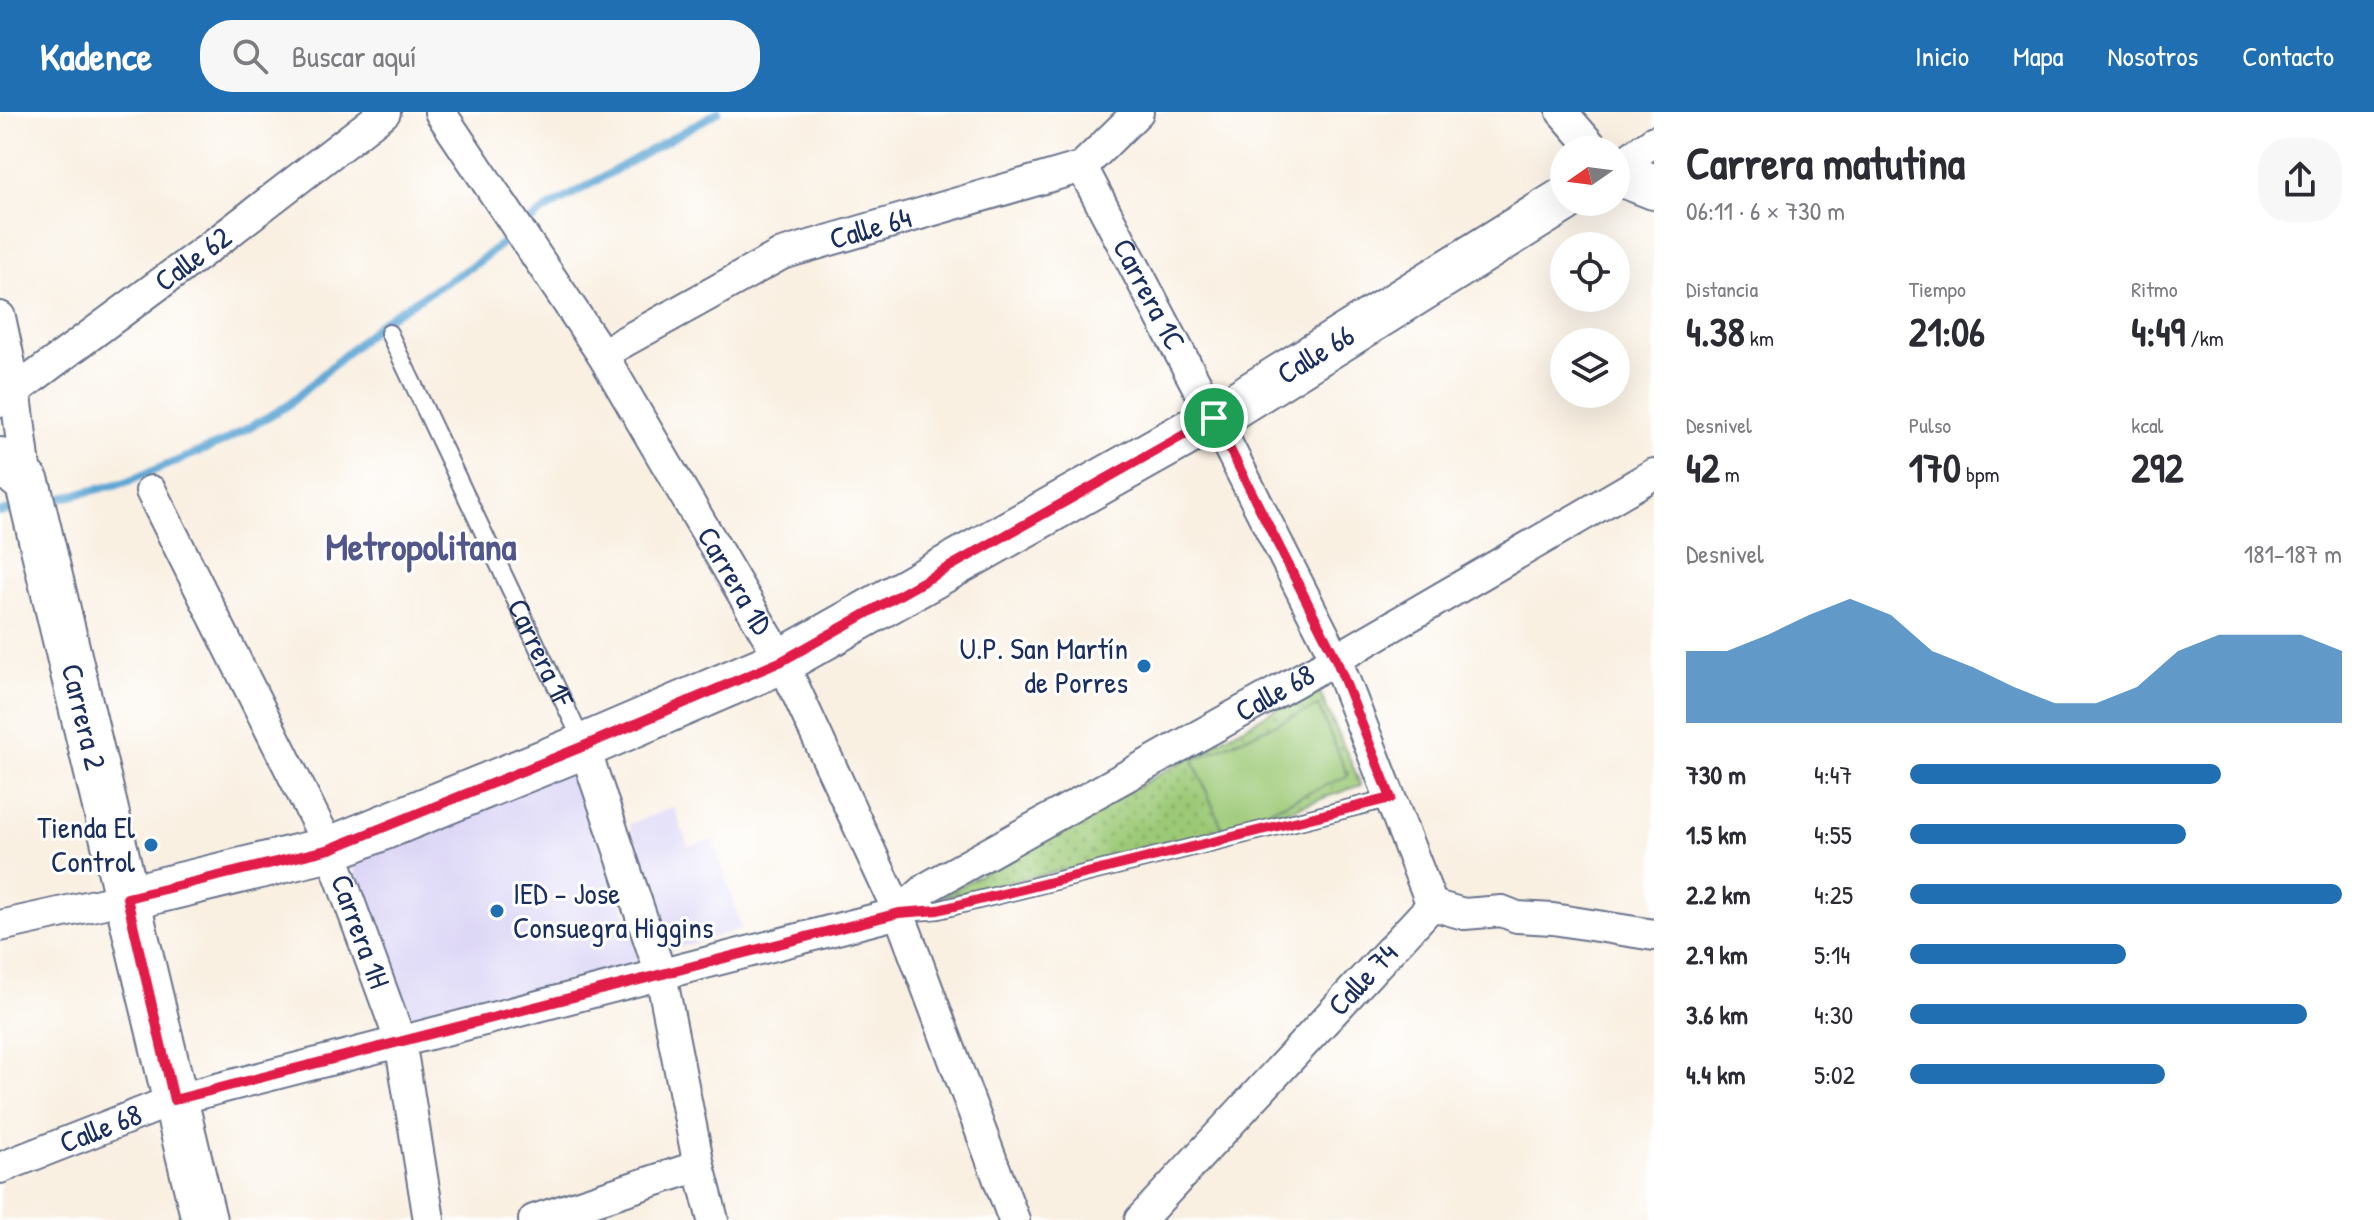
<!DOCTYPE html>
<html lang="es">
<meta charset="utf-8">
<style>
:root{--surface:#fff;--page:#f7f7f7;--text:#2b2b33;--muted:#7c7c81;--accent:#1f6fb2}
body{margin:0;font-family:"Patrick Hand",sans-serif;background:var(--page);color:var(--text);height:100vh;display:flex;flex-direction:column;font-size:30px;white-space:nowrap}
*{box-sizing:border-box;margin:0}
p{font-size:26px;color:var(--muted)}
.icon{flex:none;width:44px;height:44px;fill:none;stroke:currentColor;stroke-width:2;stroke-linecap:round;stroke-linejoin:round}
.map{position:relative;flex:1;overflow:hidden}
.side{display:flex;flex-direction:column;background:var(--surface);width:720px}
.side>*{flex:none}
.needle{width:52px;rotate:256deg}
.buttons{position:absolute;left:1550px;top:24px;display:grid;gap:16px}
.buttons a{display:grid;place-items:center;width:80px;height:80px;border-radius:50%;background:var(--surface);box-shadow:0 8px 32px #0002;font-size:40px}
.pin{position:absolute;display:grid;place-items:center;width:68px;height:68px;color:#fff;margin:-34px;border:4px solid #fff;border-radius:50%;box-shadow:0 2px 8px #0007}
.round{display:grid;place-items:center;flex:none;width:84px;height:84px;border-radius:32px;background:var(--page)}
.headline{display:flex;align-items:center;justify-content:space-between;height:136px;padding:0 32px}
h1{font-size:44px;font-weight:800;line-height:60px}
.stats{display:grid;grid-template-columns:repeat(3,1fr);gap:12px;height:136px;padding:8px 32px}
.stats div{display:grid;align-content:center}
.stats b{font-size:40px;font-weight:800}
.stats small{font-size:22px;font-weight:400}
.stats p{font-size:22px}
.chart{height:224px;padding:16px 32px}
.chart p{display:flex;justify-content:space-between}
.chart svg{width:100%;height:144px;margin-top:8px;fill:var(--accent);opacity:.7}
ul{padding:0 32px;list-style:none;font-size:26px}
li{display:grid;grid-template-columns:128px 96px 1fr;align-items:center;height:60px}
li i{height:20px;border-radius:10px;background:var(--accent)}
header{display:flex;align-items:center;gap:48px;box-sizing:border-box;height:112px;padding:0 40px;background:var(--accent);color:#fff}
header strong{font-size:38px}
nav{display:flex;gap:44px;margin-inline-start:auto;font-size:28px}
.search{width:560px;height:72px;background:var(--page);display:flex;align-items:center;gap:20px;box-sizing:border-box;padding:0 28px;border-radius:32px;color:var(--muted);font-size:30px}
main{display:flex;flex:1;min-height:0}
.map>svg:first-child{display:block}
.built{fill:#dcd6f6}
.park{fill:url(#park-dots);stroke:#5c7c6a;stroke-width:2}
.pitch{fill:#9cc976;stroke:#5c7c6a;stroke-width:2}
.lines{fill:none;stroke-linecap:round;stroke-linejoin:round}
.stream{stroke:#5da6d4;stroke-width:8}
.lane-casing{stroke:#69738c;stroke-width:20}
.street-casing{stroke:#69738c;stroke-width:34}
.secondary-casing{stroke:#69738c;stroke-width:48}
.lane{stroke:#fff;stroke-width:16}
.street{stroke:#fff;stroke-width:30}
.secondary{stroke:#fff;stroke-width:44}
.route-casing{stroke:#fff;stroke-width:16}
.route{stroke:#e11d48;stroke-width:10}
.poi-dot{fill:#1f6fb2;stroke:#fff;stroke-width:3}
.labels{text-anchor:middle;stroke-width:6;stroke-linejoin:round;paint-order:stroke}
.street-label{font-size:30px;fill:#1b2f5e;stroke:#fff}
.poi-label{font-size:30px;fill:#1b2f5e;stroke:#fff;text-anchor:end}
.district-label{font-size:38px;font-weight:bold;fill:#51578a;stroke:#fff}
</style>
<header>
<strong>Kadence</strong>
<div class="search"><svg class="icon" aria-label="search" viewBox="0 0 24 24"><circle cx="10" cy="10" r="6"/><path d="M15 15l6 6"/></svg>Buscar aquí</div>
<nav><a>Inicio</a><a>Mapa</a><a>Nosotros</a><a>Contacto</a></nav>
</header>
<main>
<div class="map">
<svg width="1654" height="1108" viewBox="0 0 1654 1108">
<defs>
<pattern id="park-dots" width="8" height="8" patternUnits="userSpaceOnUse" patternTransform="scale(2)"><rect width="8" height="8" fill="#9cc976"/><path d="M2 2h.1M6 6h.1" fill="none" stroke="#7ea464" stroke-width="1.8" stroke-linecap="round"/></pattern>
</defs>
<rect width="100%" height="100%" fill="#fff"/>
<filter id="ink" filterUnits="userSpaceOnUse"><feTurbulence type="fractalNoise" baseFrequency=".0125" numOctaves="2"/><feDisplacementMap in="SourceGraphic" scale="16" xChannelSelector="R" yChannelSelector="G"/><feConvolveMatrix kernelMatrix="1 2 1 2 8 2 1 2 1" color-interpolation-filters="sRGB"/></filter>
<filter id="wash" filterUnits="userSpaceOnUse"><feTurbulence type="fractalNoise" baseFrequency=".006" numOctaves="4" result="noise"/><feDisplacementMap in="SourceGraphic" scale="32" xChannelSelector="R" yChannelSelector="G"/><feGaussianBlur stdDeviation="1.8" result="paint"/><feColorMatrix in="noise" values="0 0 0 0 0 0 0 0 0 0 0 0 0 0 0 0 0 1.4 0 .05"/><feComposite in="paint" operator="in"/></filter>
<g filter="url(#wash)">
<rect width="100%" height="100%" fill="#f9f0e2"/>
<path class="built" d="M572 653 642 849 411 910 351 749Z
M674 695 688 734 713 728 742 816 669 839 629 712Z"/>
<path class="park" d="M1317 574 1361 673 1218 723 937 787Z"/>
<path class="pitch" d="M1318 594 1348 664 1223 718 1193 648Z"/>
<g class="lines">
<path class="stream" d="M47 390 126 370 223 330 287 294 384 208 477 151 543 99 718 0
M0 400 22 396"/>
</g>
</g>
<g filter="url(#ink)">
<g class="lines">
<defs>
<g id="lane">
<path id="s1" d="M389 221 584 633"/>
<path d="M903 801 938 798 1391 686"/>
</g>
<g id="street">
<path id="s2" d="M440 0 602 242 782 549 899 801 1014 1108"/>
<path d="M1562 0 1595 38"/>
<path id="s3" d="M1082 55 1214 306 1336 547 1432 793"/>
<path d="M1616 56 1654 29"/>
<path d="M0 205 15 276 27 371"/>
<path id="s4" d="M602 242 782 142 1082 55 1138 0"/>
<path id="s5" d="M0 290 223 125 385 0"/>
<path id="s6" d="M151 379 330 737 400 928 429 1108"/>
<path d="M584 634 661 863 699 1054 713 1108"/>
<path d="M1432 793 1464 802 1502 799 1517 805 1553 807 1654 823"/>
<path d="M0 814 127 786"/>
<path id="s7" d="M0 1056 174 988 899 801 928 775 1336 547 1654 362"/>
<path d="M534 1108 699 1054"/>
<path id="s8" d="M1140 1108 1432 793"/>
</g>
<g id="secondary">
<path d="M1616 60 1654 75"/>
<path id="s9" d="M0 348 27 371 30 381 204 1108"/>
<path id="s10" d="M127 786 330 737 584 634 782 549 1214 306 1564 88"/>
</g>
</defs>
<use href="#lane" class="lane-casing"/>
<use href="#street" class="street-casing"/>
<use href="#secondary" class="secondary-casing"/>
<use href="#lane" class="lane"/>
<use href="#street" class="street"/>
<use href="#secondary" class="secondary"/>
</g>
</g>
<g class="lines" filter="url(#ink)">
<defs>
<path id="route" d="M1214 306 1336 547 1391 686 938 798 899 801 174 988 127 786 330 737 584 634 782 549Z"/>
</defs>
<use href="#route" class="route-casing"/>
<use href="#route" class="route"/>
</g>
<g class="poi-dot">
<circle cx="1144" cy="554" r="8"/>
<circle cx="151" cy="733" r="8"/>
<circle cx="497" cy="799" r="8"/>
</g>
<g class="labels">
<g class="street-label">
<text dy="10" stroke="none"><textPath href="#s4" startOffset="298">Calle 64</textPath></text>
<text dy="10" stroke="none"><textPath href="#s5" startOffset="240">Calle 62</textPath></text>
<text dy="10" stroke="none"><textPath href="#s3" startOffset="144">Carrera 1C</textPath></text>
<text dy="10" stroke="none"><textPath href="#s10" startOffset="1314">Calle 66</textPath></text>
<text dy="10" stroke="none"><textPath href="#s2" startOffset="554">Carrera 1D</textPath></text>
<text dy="10" stroke="none"><textPath href="#s1" startOffset="354">Carrera 1F</textPath></text>
<text dy="10" stroke="none"><textPath href="#s7" startOffset="1372">Calle 68</textPath></text>
<text dy="10" stroke="none"><textPath href="#s9" startOffset="276">Carrera 2</textPath></text>
<text dy="10" stroke="none"><textPath href="#s6" startOffset="488">Carrera 1H</textPath></text>
<text dy="10" stroke="none"><textPath href="#s8" startOffset="328">Calle 74</textPath></text>
<text dy="10" stroke="none"><textPath href="#s7" startOffset="108">Calle 68</textPath></text>
</g>
<g class="poi-label">
<text x="1128" y="547">U.P. San Martín<tspan x="1128" dy="34">de Porres</tspan></text>
<text x="135" y="726">Tienda El<tspan x="135" dy="34">Control</tspan></text>
<text x="513" y="792" text-anchor="start">IED - Jose<tspan x="513" dy="34">Consuegra Higgins</tspan></text>
</g>
<g class="district-label">
<text x="421" y="448">Metropolitana</text>
</g>
</g>
</svg>
<div class="buttons">
<a><svg class="needle" viewBox="-14 -14 28 28"><path d="M0-13l5 13h-10z" fill="#e53935"/><path d="M0 13l5-13h-10z" fill="#7c7c81"/></svg></a>
<a><svg class="icon" aria-label="locate" viewBox="0 0 24 24"><circle cx="12" cy="12" r="6"/><path d="M12 2v4M12 18v4M2 12h4M18 12h4"/></svg></a>
<a><svg class="icon" aria-label="layers" viewBox="0 0 24 24"><path d="M12 4l9 5-9 5-9-5zM3 14l9 5 9-5"/></svg></a>
</div>
<div class="pin" style="left:1214px;top:306px;background:#1e9e55"><svg class="icon" aria-label="arrive" viewBox="0 0 24 24"><path d="M6 21V4h12l-3 4 3 4H6"/></svg></div>
</div>
<section class="side">
<div class="headline"><div><h1>Carrera matutina</h1><p>06:11 · 6 × 730 m</p></div><a class="round"><svg class="icon" aria-label="share" viewBox="0 0 24 24"><path d="M12 15V3M7 8l5-5 5 5M5 13v7h14v-7"/></svg></a></div>
<div class="stats">
<div><p>Distancia</p><b>4.38<small> km</small></b></div>
<div><p>Tiempo</p><b>21:06</b></div>
<div><p>Ritmo</p><b>4:49<small> /km</small></b></div>
</div>
<div class="stats">
<div><p>Desnivel</p><b>42<small> m</small></b></div>
<div><p>Pulso</p><b>170<small> bpm</small></b></div>
<div><p>kcal</p><b>292</b></div>
</div>
<div class="chart"><p><span>Desnivel</span>181–187 m</p>
<svg viewBox="0 0 160 44" preserveAspectRatio="none"><path d="M0 44V22L10 22L20 17L30 11L40 6L50 11L60 22L70 27L80 33L90 38L100 38L110 33L120 22L130 17L140 17L150 17L160 22V44z"/></svg>
</div>
<ul>
<li><b>730 m</b>4:47<i style="width:72%"></i></li>
<li><b>1.5 km</b>4:55<i style="width:64%"></i></li>
<li><b>2.2 km</b>4:25<i style="width:100%"></i></li>
<li><b>2.9 km</b>5:14<i style="width:50%"></i></li>
<li><b>3.6 km</b>4:30<i style="width:92%"></i></li>
<li><b>4.4 km</b>5:02<i style="width:59%"></i></li>
</ul>
</section>
</main>
